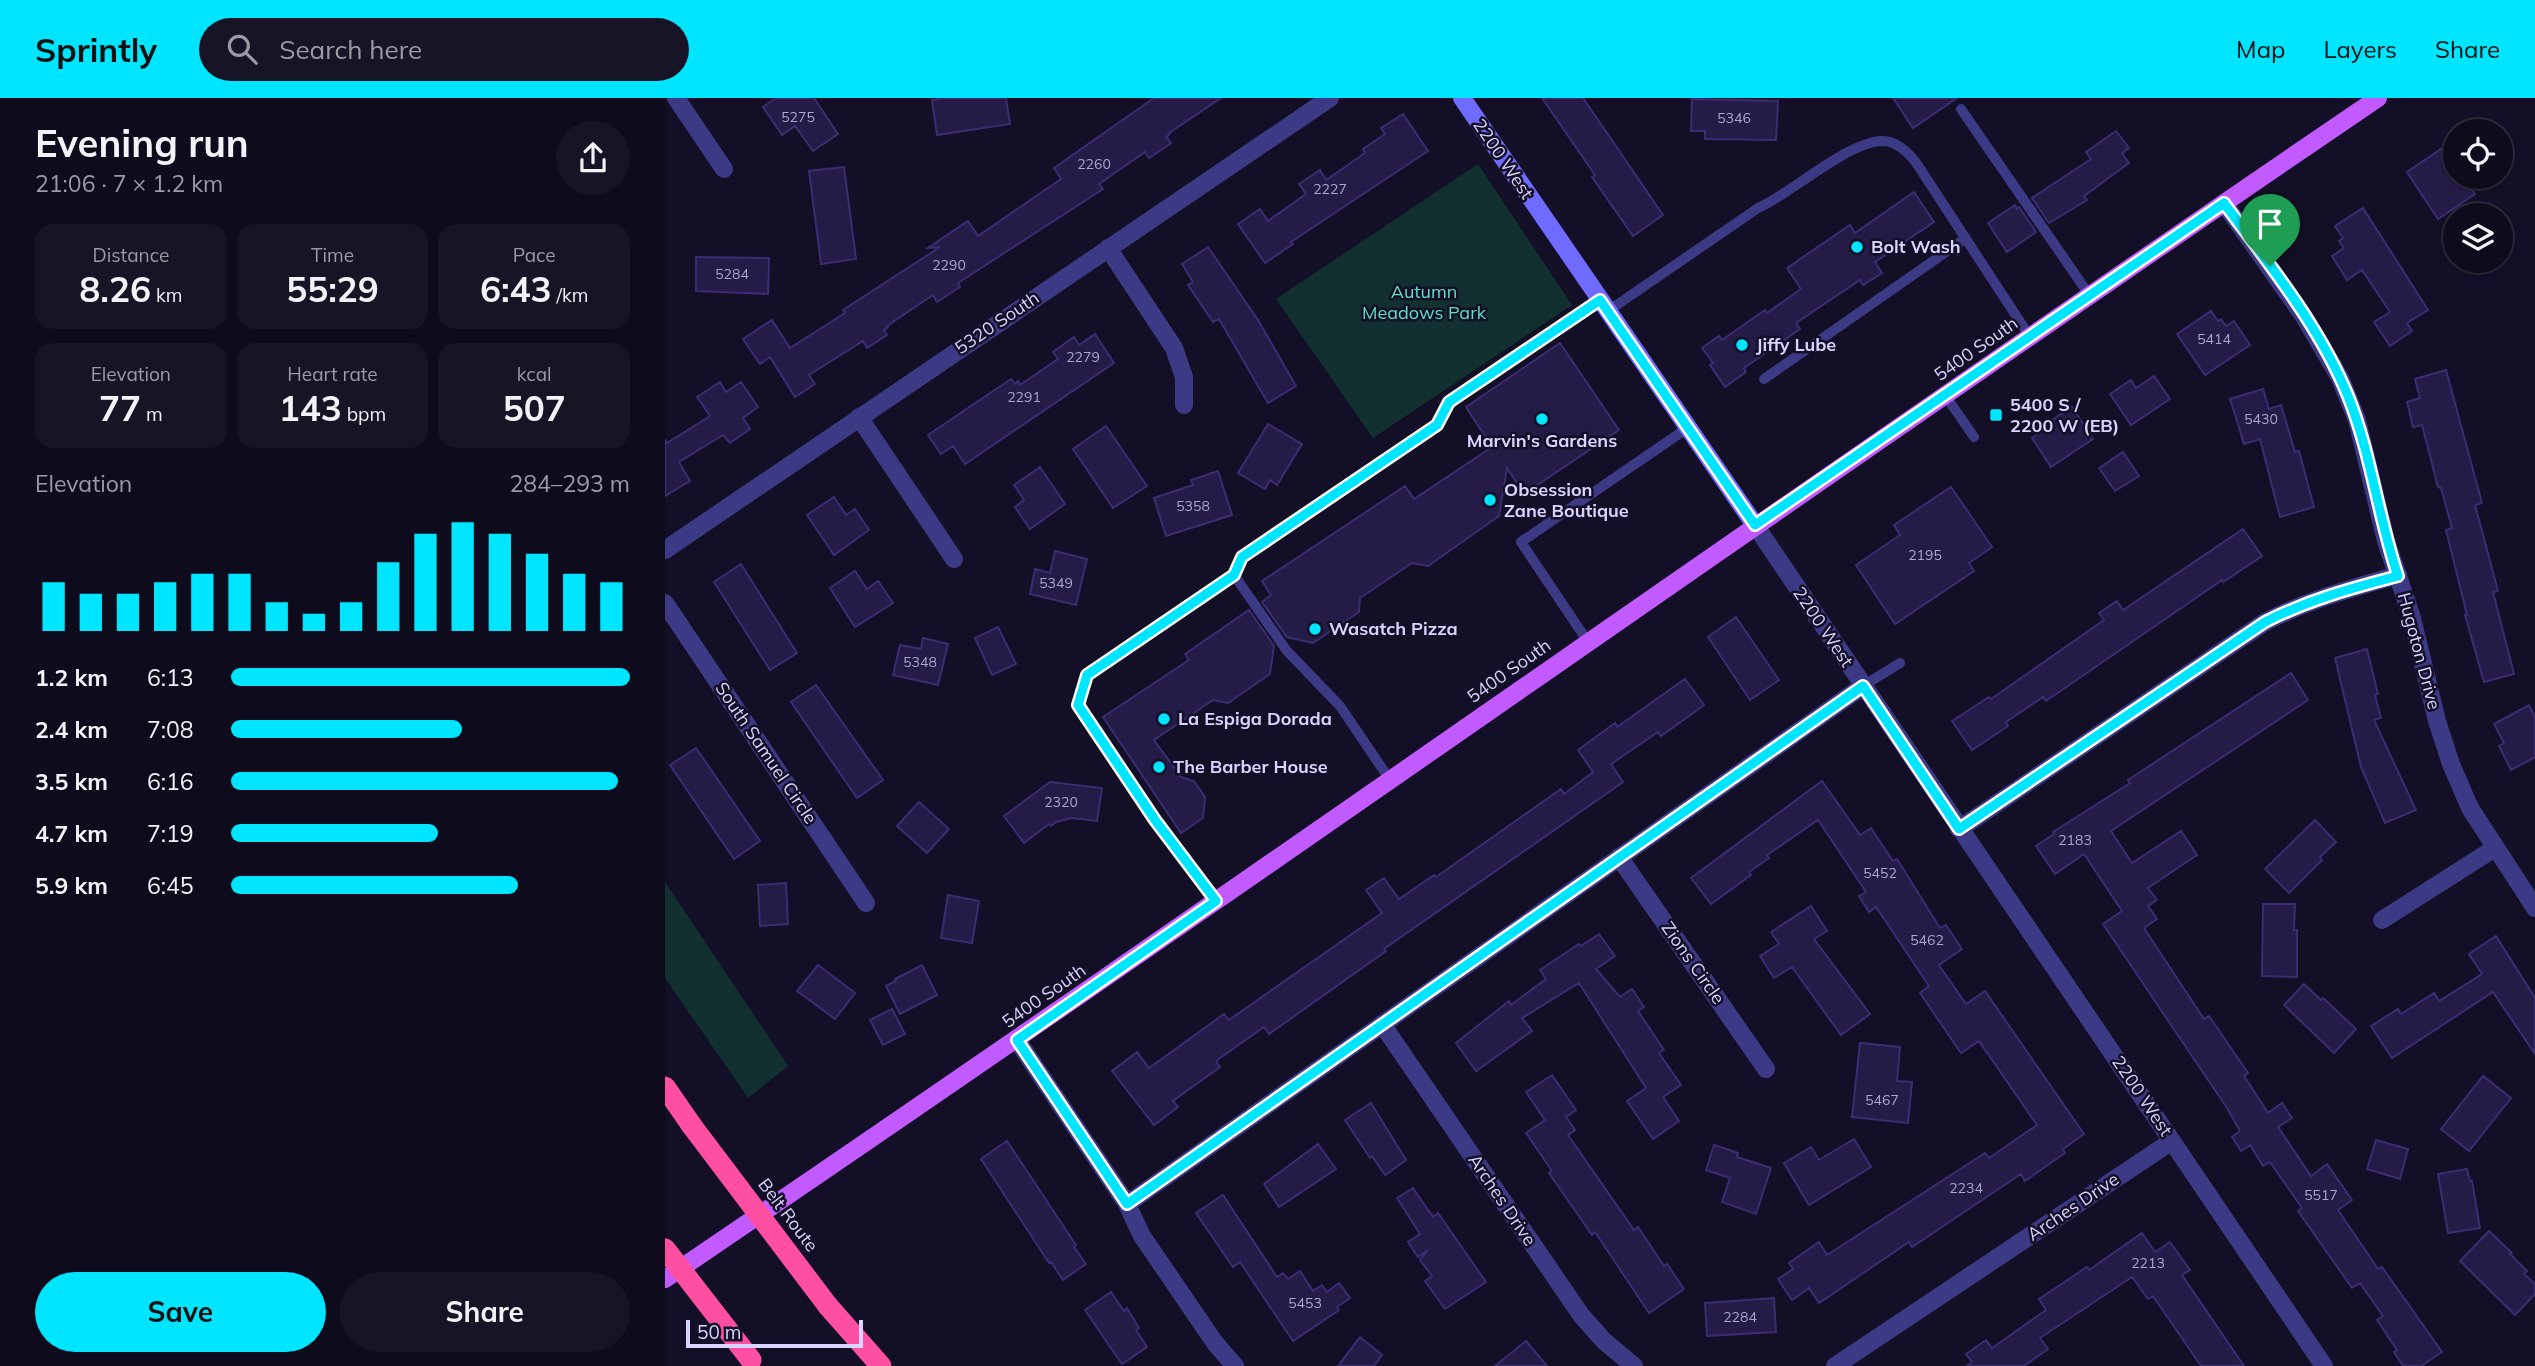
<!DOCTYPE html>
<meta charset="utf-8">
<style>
:root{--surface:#0e0b1c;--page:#171425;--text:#f1f3f6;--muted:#9b9ba3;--line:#2e2b3b;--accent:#00e5ff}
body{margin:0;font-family:Mulish,sans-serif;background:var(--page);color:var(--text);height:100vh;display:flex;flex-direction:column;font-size:26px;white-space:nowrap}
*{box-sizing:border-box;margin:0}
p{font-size:23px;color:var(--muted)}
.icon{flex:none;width:38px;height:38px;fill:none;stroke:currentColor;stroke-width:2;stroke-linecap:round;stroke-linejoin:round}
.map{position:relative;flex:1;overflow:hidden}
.side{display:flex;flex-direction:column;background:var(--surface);width:665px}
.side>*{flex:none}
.tools{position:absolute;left:1778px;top:21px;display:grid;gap:14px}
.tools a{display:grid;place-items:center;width:70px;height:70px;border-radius:50%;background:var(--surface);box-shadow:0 2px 5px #0004,0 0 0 2px var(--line);font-size:35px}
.scale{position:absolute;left:21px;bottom:18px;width:177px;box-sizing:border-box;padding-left:7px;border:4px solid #d9d4ff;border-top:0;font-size:19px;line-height:24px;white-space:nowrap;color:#d9d4ff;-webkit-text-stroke:5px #130f26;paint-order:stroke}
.pin{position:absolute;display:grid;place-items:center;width:60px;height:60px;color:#fff;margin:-72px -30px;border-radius:50% 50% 50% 0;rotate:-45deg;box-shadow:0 0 7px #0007}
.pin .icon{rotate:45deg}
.round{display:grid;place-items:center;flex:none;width:74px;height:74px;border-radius:37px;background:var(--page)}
.head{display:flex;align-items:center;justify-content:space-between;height:119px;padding:0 35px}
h1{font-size:38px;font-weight:700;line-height:52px}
.metrics{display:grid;grid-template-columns:repeat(3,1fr);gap:10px;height:119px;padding:7px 35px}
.metrics div{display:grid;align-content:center;border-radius:18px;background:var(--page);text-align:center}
.metrics b{font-size:35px;font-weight:700}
.metrics small{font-size:19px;font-weight:400}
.metrics p{font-size:19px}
.chart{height:196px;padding:14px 35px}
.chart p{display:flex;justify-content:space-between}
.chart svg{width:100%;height:126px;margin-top:7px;stroke:var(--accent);stroke-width:6}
.action{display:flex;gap:14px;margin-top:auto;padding:14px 35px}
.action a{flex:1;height:80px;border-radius:42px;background:var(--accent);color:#111;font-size:28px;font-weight:700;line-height:80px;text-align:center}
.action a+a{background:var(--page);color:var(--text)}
ul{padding:0 35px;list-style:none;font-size:23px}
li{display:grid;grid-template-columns:112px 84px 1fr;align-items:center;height:52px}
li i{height:18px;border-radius:9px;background:var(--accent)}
header{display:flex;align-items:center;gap:42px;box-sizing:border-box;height:98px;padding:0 35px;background:var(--accent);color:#111}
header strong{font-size:33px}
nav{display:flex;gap:38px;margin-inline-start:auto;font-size:24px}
.search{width:490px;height:63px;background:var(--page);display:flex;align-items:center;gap:18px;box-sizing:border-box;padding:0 24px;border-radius:38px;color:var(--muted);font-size:26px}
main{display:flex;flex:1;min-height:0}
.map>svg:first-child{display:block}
.green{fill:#12302f}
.building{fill:#241b47;stroke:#3b2d73;stroke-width:2}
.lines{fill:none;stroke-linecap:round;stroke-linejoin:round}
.lane{stroke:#3d3a85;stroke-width:10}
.street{stroke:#3d3a85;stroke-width:18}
.secondary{stroke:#6f6bff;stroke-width:18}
.primary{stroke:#c25bff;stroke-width:18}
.highway{stroke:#ff4fa3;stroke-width:21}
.highway-bridge{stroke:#ff4fa3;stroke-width:21}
.route-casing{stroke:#fff;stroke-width:14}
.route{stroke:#00e5ff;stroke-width:9}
.poi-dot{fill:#00e5ff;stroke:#130f26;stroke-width:2.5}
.labels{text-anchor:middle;stroke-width:5;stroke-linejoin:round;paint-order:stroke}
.number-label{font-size:14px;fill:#aca6d1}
.street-label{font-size:18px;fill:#d9d4ff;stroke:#130f26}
.poi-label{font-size:18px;font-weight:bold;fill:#d9d4ff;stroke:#130f26;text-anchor:start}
.park-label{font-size:18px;fill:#5fe0c0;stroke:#130f26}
</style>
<header>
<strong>Sprintly</strong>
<div class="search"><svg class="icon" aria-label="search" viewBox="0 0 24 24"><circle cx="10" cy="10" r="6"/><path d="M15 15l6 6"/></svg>Search here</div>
<nav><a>Map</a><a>Layers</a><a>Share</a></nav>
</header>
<main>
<section class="side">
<div class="head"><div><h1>Evening run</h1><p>21:06 · 7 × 1.2 km</p></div><a class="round"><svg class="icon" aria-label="share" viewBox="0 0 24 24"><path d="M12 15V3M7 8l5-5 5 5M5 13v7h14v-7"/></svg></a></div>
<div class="metrics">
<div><p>Distance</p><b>8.26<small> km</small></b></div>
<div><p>Time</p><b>55:29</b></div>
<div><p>Pace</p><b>6:43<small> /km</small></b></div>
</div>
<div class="metrics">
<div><p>Elevation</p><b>77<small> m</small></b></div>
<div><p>Heart rate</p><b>143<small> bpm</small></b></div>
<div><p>kcal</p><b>507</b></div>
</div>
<div class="chart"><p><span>Elevation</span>284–293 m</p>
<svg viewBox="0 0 160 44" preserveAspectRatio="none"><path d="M5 44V27M15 44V31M25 44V31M35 44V27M45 44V24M55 44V24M65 44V34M75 44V38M85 44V34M95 44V20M105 44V10M115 44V6M125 44V10M135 44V17M145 44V24M155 44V27"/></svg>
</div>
<ul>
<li><b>1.2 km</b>6:13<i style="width:100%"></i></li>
<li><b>2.4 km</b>7:08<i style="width:58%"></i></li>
<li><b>3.5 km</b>6:16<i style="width:97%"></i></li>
<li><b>4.7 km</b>7:19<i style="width:52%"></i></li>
<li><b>5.9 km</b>6:45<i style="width:72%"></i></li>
</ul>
<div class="action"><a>Save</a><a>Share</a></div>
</section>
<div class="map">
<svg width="1870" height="1268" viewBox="0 0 1870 1268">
<rect width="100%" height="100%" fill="#130f26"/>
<path class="green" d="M813 66 907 207 708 340 611 201Z
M0 784 123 968 83 1000 0 880Z"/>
<path class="building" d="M111 0H149L173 36 148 53 130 28 117 37 98 9Z
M278 0H341L345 26 272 37 267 2Z
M489 0H556L504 35 505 36 501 39 506 45 484 60 480 54 434 86 438 91 293 185 295 189 272 204 268 197 222 228 223 229 219 232 222 237 202 250 198 243 144 277 150 286 130 299 105 259 95 266 78 241 107 222 125 250 180 215 178 212 275 149 263 150 303 123 313 138 396 81 389 70Z
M877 0H918L998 117 968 138 927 79 930 77Z
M1228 0H1292L1248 30Z
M1027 1 1113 3 1111 42 1040 41V33H1026Z
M738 16 763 53 626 144 628 146 600 165 573 126 595 111 603 123 641 96 634 86 655 72 661 82 700 55 698 51 720 36 716 30Z
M1451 33 1464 50 1457 55 1464 65 1419 98 1422 102 1384 125 1367 100 1426 61 1421 54Z
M1779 49 1790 67V79H1798L1810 96 1773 121 1742 74Z
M179 69 191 161 156 166 144 73Z
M1249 94 1269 124 1210 164 1217 175 1198 187 1195 182 1131 225 1135 231 1079 270 1081 274 1060 289 1045 267 1048 265 1037 250 1054 238 1057 242 1100 212 1102 215 1136 191 1122 170 1185 127 1190 135Z
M1350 107 1352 111 1354 109 1371 134 1342 154 1323 125Z
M1698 110 1763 212 1742 225 1747 233 1725 248 1709 224 1725 214 1697 172 1682 182 1667 158 1679 150 1674 143 1678 140 1670 128Z
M543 149 593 222 631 288 603 305 554 221 548 224 523 187 528 184 517 166Z
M31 159 104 160 103 196 31 193Z
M1546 213 1553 223 1556 221 1561 228 1569 223 1585 247 1540 277 1512 236Z
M430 236 449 265 300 366 288 348 276 356 263 337 346 281 350 286 353 283 355 287 393 261 388 254 409 239 414 247Z
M895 245 954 332 859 396 842 370 834 418 763 468 747 465 695 500 694 514 648 545 622 539 597 504 606 497 597 483 740 388 749 401 827 349 801 309Z
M1781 272 1817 405 1810 407 1833 493 1828 494 1849 576 1819 584 1800 517H1802L1781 432 1787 430 1776 390 1773 389 1757 327 1748 329 1742 304 1755 300 1750 281Z
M1489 278 1505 301 1466 327 1445 296 1466 282 1471 290Z
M55 284 61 294 76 284 93 309 78 320 85 331 65 345 58 337 14 364 25 383 0 398V341L2 345 45 318 32 299Z
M1598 291 1604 311 1616 307 1630 354 1634 353 1649 409 1615 419 1595 341 1579 346 1565 301Z
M1407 309 1428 341 1386 369 1367 340 1386 327 1384 324Z
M603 326 637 346 612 387 605 382 600 391 573 375Z
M441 328 482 388 448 410 408 351Z
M1458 354 1474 378 1450 393 1434 370Z
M375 369 400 406 365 431 350 409 359 402 349 387Z
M553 373 567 417 501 438 489 400 528 387 526 382Z
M1286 389 1327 449 1304 465 1309 473 1230 526 1191 467 1235 437 1229 427Z
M169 399 181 417 190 411 204 432 169 457 142 417Z
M1578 431 1597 458 1558 484 1557 482 1381 603 1378 599 1341 624 1343 628 1307 652 1287 623 1324 599 1326 601 1439 522 1434 515 1452 503 1458 512Z
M390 453 422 461 411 507 365 496 370 471 385 475Z
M76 466 132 555 105 572 49 484Z
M190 473 202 491 213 483 228 505 190 529 165 490Z
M584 512 609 548 605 576 563 605 548 602 489 642 516 679 529 683 540 699 538 720 516 735 438 619 524 562 520 556Z
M1071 519 1114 582 1085 602 1043 539Z
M333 529 351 566 327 577 310 540Z
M258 540 283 546 273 587 228 577 235 547 256 551Z
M1702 551 1713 596 1710 597 1716 620 1709 622 1751 712 1720 725 1696 669 1670 560Z
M1626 575 1643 602 1446 733 1467 765 1516 733 1532 757 1483 790 1492 802 1483 808 1492 821 1479 830 1539 921 1544 918 1583 975 1579 978 1603 1015 1617 1005 1627 1020 1613 1029 1646 1078 1662 1066 1687 1102 1673 1112 1713 1171 1717 1169 1777 1254 1756 1268H1738L1729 1254 1732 1252 1712 1222 1718 1218 1695 1185 1687 1190 1633 1113 1637 1110 1605 1064 1598 1068 1585 1047 1576 1053 1567 1039 1575 1033 1562 1010 1438 826 1457 813 1419 756 1390 776 1371 748 1389 736 1388 734 1465 685 1463 682Z
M1020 581 1039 607 996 638 993 634 946 666 958 684 719 851 721 853 604 936 599 929 551 963 555 969 508 1003 513 1009 489 1027 447 973 472 954 484 970 559 916 564 922 717 815 701 792 719 780 734 801 769 777 771 779 896 691 899 696 928 674 913 652 950 625 952 629Z
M151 587 218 682 192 700 126 604Z
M1864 607 1870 619V659L1846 672 1834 648 1839 645 1829 626Z
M31 650 95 743 69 761 5 667Z
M1157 683 1195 737 1206 730 1228 763 1232 761 1275 830 1281 827 1297 851 1274 867 1301 906 1320 893 1419 1036 1398 1051 1400 1055 1360 1083 1356 1076 1247 1149 1244 1144 1154 1205 1144 1190 1127 1202 1113 1181 1128 1171 1124 1165 1154 1144 1162 1157 1320 1055 1324 1060 1372 1027 1314 943 1296 955 1255 895 1264 888 1211 809 1204 814 1194 798 1201 794 1153 722 1102 757 1104 760 1084 774 1086 777 1046 806 1026 780Z
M385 684 437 690 432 723 407 720 391 724 386 728 384 726 359 745 339 718Z
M254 704 284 731 262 755 232 728Z
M1650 722 1671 744 1655 759 1657 762 1624 795 1600 771Z
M121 785 123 826 95 828 93 787Z
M283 797 314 803 307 845 276 840Z
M1598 806H1630L1629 832H1632V879L1597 878Z
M1146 808 1162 833 1149 841 1205 916 1176 937 1127 869 1109 880 1095 858 1114 846 1106 834Z
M934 836 950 858 931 871 955 899 967 891 979 909 973 913 999 952 994 955 1016 987 998 999 1014 1023 988 1041 962 1003 981 990 914 885 857 920 867 933 811 973 791 945 844 903 846 907 881 881 875 872 914 846 916 848Z
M1831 838 1870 900V956L1828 894 1727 960 1706 928 1733 911 1736 916 1769 895 1774 903 1817 876 1804 856Z
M153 867 190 895 170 921 132 893Z
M257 867 272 897 235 916 221 888 231 883 230 881Z
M1639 886 1656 902 1658 900 1691 931 1669 955 1619 907Z
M227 911 240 936 218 947 205 922Z
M1195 945 1235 949 1232 983 1247 984 1243 1025 1187 1019Z
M887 977 911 1012 901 1019 910 1032 903 1037 969 1132 973 1129 999 1168 1002 1166 1019 1191 984 1215 930 1134 927 1137 884 1075 887 1073 861 1035 880 1022 861 994Z
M1818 978 1846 1000 1804 1053 1776 1031Z
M706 1005 741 1062 720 1077 707 1058 705 1060 680 1022Z
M1189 1041 1206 1069 1144 1107 1119 1065 1146 1049 1154 1062Z
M1711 1042 1743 1051 1735 1081 1702 1071Z
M342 1043 411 1147 409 1149 421 1166 398 1182 386 1164 384 1165 316 1061Z
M653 1046 671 1071 614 1109 599 1086Z
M1049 1047 1073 1055 1072 1059 1106 1070 1091 1116 1057 1104 1065 1080 1041 1072Z
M1802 1071 1805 1083H1807L1815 1130 1783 1135 1773 1076Z
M748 1090 768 1119 773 1115 821 1184 780 1211 760 1183 767 1178 755 1162 763 1152 753 1159 743 1144 755 1136 732 1100Z
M558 1097 612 1179 618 1175 623 1181 635 1173 648 1193 657 1187 662 1194 674 1185 685 1200 672 1209 674 1212 628 1243 575 1164 568 1169 531 1115Z
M1824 1133 1847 1155 1845 1156 1862 1173 1859 1176 1870 1186V1196L1850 1217 1795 1163Z
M1477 1135 1490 1154 1505 1144 1525 1172 1517 1177 1579 1268H1536L1488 1198 1483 1201 1467 1179 1375 1240 1383 1251 1359 1268H1302L1307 1264 1301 1256 1321 1242 1327 1250 1381 1212 1374 1201 1422 1169 1424 1172Z
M446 1194 459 1213 462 1210 474 1230 471 1232 482 1249 457 1266 420 1212Z
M1109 1200 1111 1234 1042 1238 1040 1205Z
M695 1239 717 1257 709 1268H673Z
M861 1243 882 1268H830Z"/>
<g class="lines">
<path class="lane" d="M1296 11 1425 198
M943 213 1093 110C1127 95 1182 44 1217 43 1232 43 1244 55 1252 66L1365 239
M1099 281 1301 140
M1280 297 1309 339
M569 477 622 553 675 608 725 682
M923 544 856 444 1024 329
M1198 588 1235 565
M551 803 490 722 413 606 422 577 569 477 577 459 772 327 784 304 935 202"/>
<path class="street" d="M11 0 59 71
M1559 105 1638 217 1675 280 1692 322 1721 443 1747 520 1772 623 1786 666 1805 710 1870 810
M443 150 509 250 519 279V307
M194 319 289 461
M1090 427 1659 1268
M0 452 665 0
M0 505 201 805
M1294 731 1600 524C1643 502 1687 490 1733 477
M954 759 1101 971
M1717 822 1830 750
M717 926 916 1217 939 1243 969 1268
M352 942 462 1106 477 1138 550 1245 570 1268
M462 1106 1198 588
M1170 1268 1507 1043"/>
<path class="secondary" d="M797 0 1090 427"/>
<path class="primary" d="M0 1181C574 792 1139 390 1713 0"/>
<path class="highway" d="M0 989 27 1028
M163 1208 216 1268"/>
<path class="highway-bridge" d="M27 1028 163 1208
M0 1151 86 1262"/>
</g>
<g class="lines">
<defs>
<path id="route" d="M1559 105C1603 165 1654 227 1683 298 1706 355 1713 419 1733 478 1687 490 1643 502 1600 524L1294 731 1198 588 462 1106 352 942 551 803 490 722 413 607 422 577 569 477 577 459 772 327 784 304 935 202 1090 427Z"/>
</defs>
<use href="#route" class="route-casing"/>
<use href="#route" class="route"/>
</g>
<g class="poi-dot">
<circle cx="1192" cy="149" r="7"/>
<circle cx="1077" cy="247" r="7"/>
<rect x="1324" y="310" width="14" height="14" rx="3.5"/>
<circle cx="877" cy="321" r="7"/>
<circle cx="825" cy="402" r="7"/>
<circle cx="650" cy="531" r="7"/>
<circle cx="499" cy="621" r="7"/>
<circle cx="494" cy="669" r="7"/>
</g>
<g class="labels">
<g class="number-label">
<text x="133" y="24">5275</text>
<text x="1069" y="25">5346</text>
<text x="429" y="71">2260</text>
<text x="665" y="96">2227</text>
<text x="284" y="172">2290</text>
<text x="67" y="181">5284</text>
<text x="1549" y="246">5414</text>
<text x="418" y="264">2279</text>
<text x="359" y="304">2291</text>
<text x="1596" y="326">5430</text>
<text x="528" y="413">5358</text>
<text x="1260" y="462">2195</text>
<text x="391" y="490">5349</text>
<text x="255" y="569">5348</text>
<text x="396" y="709">2320</text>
<text x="1410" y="747">2183</text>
<text x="1215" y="780">5452</text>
<text x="1262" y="847">5462</text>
<text x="1217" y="1007">5467</text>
<text x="1301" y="1095">2234</text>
<text x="1656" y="1102">5517</text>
<text x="1483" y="1170">2213</text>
<text x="640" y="1210">5453</text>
<text x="1075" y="1224">2284</text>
</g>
<g class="street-label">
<text transform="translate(838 61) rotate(56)" y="6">2200 West</text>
<text transform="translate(332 225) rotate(-34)" y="6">5320 South</text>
<text transform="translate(1311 251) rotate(-35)" y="6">5400 South</text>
<text transform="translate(1158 529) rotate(56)" y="6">2200 West</text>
<text transform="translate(1754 553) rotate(75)" y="6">Hugoton Drive</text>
<text transform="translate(844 573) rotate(-35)" y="6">5400 South</text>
<text transform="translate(101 655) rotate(56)" y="6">South Samuel Circle</text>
<text transform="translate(1028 865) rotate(55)" y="6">Zions Circle</text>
<text transform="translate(379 898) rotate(-35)" y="6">5400 South</text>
<text transform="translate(1477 998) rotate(56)" y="6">2200 West</text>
<text transform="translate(837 1102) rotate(56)" y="6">Arches Drive</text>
<text transform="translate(1408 1109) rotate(-34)" y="6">Arches Drive</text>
<text transform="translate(123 1117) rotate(53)" y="6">Belt Route</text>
</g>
<g class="poi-label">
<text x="1206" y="155">Bolt Wash</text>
<text x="1091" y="253">Jiffy Lube</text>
<text x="1345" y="313">5400 S /<tspan x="1345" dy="21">2200 W (EB)</tspan></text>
<text x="877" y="349" text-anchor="middle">Marvin's Gardens</text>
<text x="839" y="398">Obsession<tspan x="839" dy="21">Zane Boutique</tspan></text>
<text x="664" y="537">Wasatch Pizza</text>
<text x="513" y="627">La Espiga Dorada</text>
<text x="508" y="675">The Barber House</text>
</g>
<g class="park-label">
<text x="759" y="200">Autumn<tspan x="759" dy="21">Meadows Park</tspan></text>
</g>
</g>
</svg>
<div class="tools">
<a><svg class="icon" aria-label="locate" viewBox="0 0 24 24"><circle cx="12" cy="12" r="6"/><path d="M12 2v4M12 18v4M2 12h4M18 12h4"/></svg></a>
<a><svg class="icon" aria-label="layers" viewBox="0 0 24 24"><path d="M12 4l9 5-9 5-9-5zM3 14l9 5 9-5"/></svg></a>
</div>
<div class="scale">50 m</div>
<div class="pin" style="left:1605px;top:168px;background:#1e9e55"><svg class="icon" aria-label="arrive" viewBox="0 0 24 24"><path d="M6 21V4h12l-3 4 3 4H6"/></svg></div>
</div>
</main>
